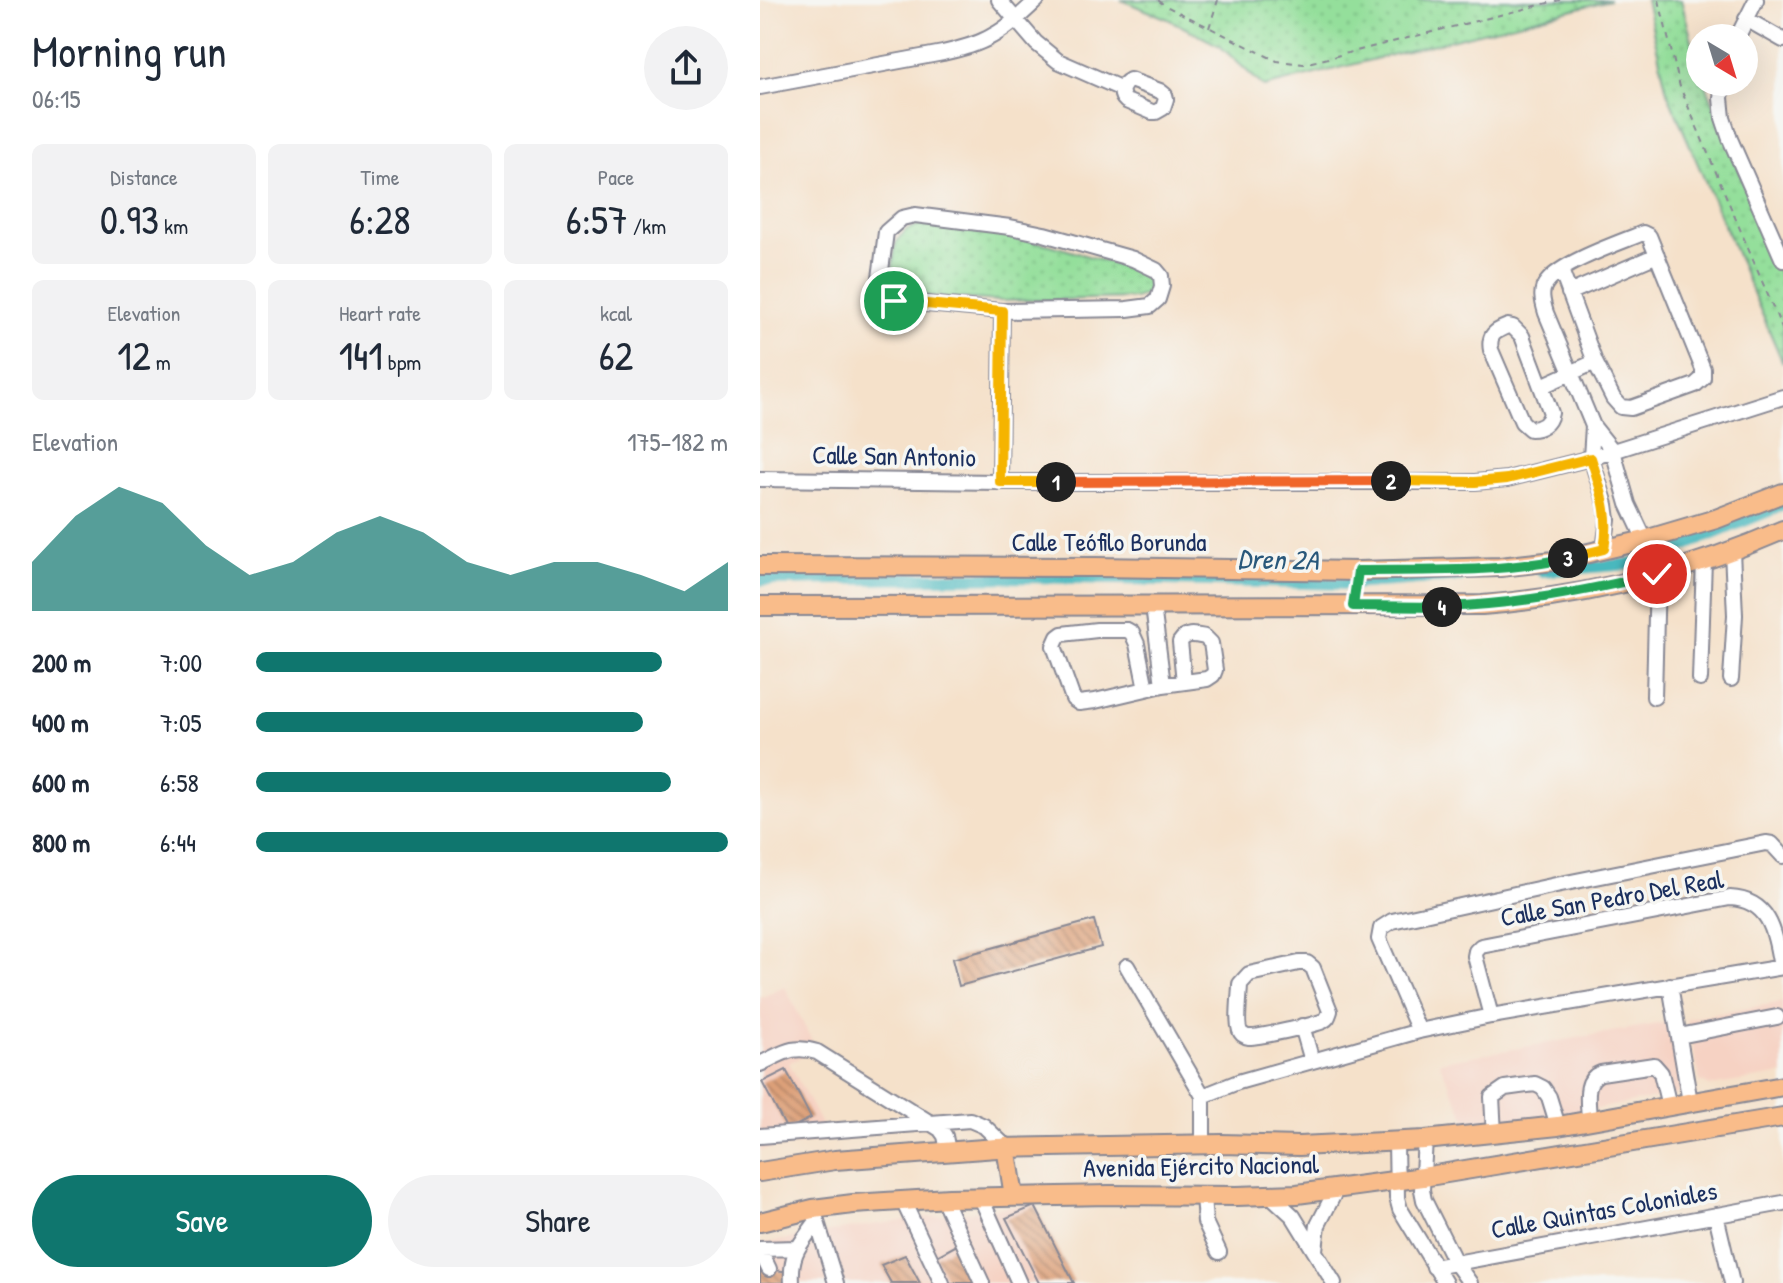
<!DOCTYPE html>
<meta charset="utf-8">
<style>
:root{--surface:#fff;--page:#f2f2f3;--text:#1f2937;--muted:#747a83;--accent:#0f766e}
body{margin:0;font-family:"Patrick Hand",sans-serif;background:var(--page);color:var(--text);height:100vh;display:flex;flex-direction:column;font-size:30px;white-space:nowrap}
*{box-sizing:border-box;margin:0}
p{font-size:26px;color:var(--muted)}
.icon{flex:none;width:44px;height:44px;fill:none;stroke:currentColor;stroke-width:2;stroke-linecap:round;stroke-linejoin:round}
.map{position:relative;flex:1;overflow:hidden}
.details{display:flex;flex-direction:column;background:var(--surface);width:760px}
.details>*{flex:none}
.needle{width:52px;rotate:142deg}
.fabs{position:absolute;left:926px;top:24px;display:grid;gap:16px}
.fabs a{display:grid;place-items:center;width:72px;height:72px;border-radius:50%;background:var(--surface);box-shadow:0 8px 32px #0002;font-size:40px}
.pin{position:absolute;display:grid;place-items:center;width:68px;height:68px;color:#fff;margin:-34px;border:4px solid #fff;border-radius:50%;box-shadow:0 2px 8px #0007}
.km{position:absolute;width:40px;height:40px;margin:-20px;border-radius:50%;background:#222;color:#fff;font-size:22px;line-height:40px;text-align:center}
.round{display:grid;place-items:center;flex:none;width:84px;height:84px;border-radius:42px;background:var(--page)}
.headline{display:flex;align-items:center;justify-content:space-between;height:136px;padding:0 32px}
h1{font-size:44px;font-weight:600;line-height:60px}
.stats{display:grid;grid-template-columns:repeat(3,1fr);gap:12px;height:136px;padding:8px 32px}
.stats div{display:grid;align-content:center;border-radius:12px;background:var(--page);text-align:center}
.stats b{font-size:40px;font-weight:600}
.stats small{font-size:22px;font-weight:400}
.stats p{font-size:22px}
.chart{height:224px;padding:16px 32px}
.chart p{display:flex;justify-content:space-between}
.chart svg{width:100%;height:144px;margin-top:8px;fill:var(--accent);opacity:.7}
.primary-button{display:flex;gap:16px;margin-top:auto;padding:16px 32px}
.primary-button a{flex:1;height:92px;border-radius:48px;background:var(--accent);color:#fff;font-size:32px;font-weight:600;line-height:92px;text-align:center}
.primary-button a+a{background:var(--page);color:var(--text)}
ul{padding:0 32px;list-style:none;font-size:26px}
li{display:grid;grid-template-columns:128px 96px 1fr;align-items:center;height:60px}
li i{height:20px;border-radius:10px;background:var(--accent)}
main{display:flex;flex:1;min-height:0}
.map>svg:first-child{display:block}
.built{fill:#f6d2c3}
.park{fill:url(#park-dots);stroke:#58877c;stroke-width:2}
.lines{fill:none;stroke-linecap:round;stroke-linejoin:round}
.canal{stroke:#49b8be;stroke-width:12}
.building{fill:url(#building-back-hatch)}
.minor-casing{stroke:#888894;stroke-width:18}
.major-casing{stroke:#888894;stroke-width:22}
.path{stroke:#888894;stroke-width:2;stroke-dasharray:6 6;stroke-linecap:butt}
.minor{stroke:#fff;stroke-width:14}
.major{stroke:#f9bc8a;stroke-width:18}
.split-1-casing{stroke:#fff;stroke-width:16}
.split-2-casing{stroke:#fff;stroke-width:16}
.split-3-casing{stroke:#fff;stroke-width:16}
.split-4-casing{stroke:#fff;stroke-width:16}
.split-5-casing{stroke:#fff;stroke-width:16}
.split-1{stroke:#f5b400;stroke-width:10}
.split-2{stroke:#f0652b;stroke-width:10}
.split-3{stroke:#f5b400;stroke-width:10}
.split-4{stroke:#22a559;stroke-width:10}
.split-5{stroke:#22a559;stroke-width:10}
.labels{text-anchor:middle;stroke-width:7;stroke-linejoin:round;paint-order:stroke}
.street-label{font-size:26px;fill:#1b2f5e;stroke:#f6f6f2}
.water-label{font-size:28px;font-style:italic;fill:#29587b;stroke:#f6f6f2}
</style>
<main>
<section class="details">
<div class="headline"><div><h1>Morning run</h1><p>06:15</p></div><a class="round"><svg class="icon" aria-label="share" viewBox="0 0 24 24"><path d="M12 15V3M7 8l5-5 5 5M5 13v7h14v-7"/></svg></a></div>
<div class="stats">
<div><p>Distance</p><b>0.93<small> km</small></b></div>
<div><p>Time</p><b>6:28</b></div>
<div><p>Pace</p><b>6:57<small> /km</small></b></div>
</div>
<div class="stats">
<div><p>Elevation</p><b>12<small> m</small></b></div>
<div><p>Heart rate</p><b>141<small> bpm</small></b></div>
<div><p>kcal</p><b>62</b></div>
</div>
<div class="chart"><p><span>Elevation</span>175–182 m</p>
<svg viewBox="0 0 160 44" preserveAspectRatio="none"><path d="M0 44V29L10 15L20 6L30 11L40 24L50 33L60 29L70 20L80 15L90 20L100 29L110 33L120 29L130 29L140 33L150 38L160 29V44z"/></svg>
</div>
<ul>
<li><b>200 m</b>7:00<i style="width:86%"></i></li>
<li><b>400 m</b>7:05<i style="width:82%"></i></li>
<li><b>600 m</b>6:58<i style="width:88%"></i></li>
<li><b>800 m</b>6:44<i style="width:100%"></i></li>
</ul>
<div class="primary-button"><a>Save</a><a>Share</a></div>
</section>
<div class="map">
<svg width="1023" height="1283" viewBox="0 0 1023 1283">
<defs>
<pattern id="park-dots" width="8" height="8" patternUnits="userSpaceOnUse" patternTransform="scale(2)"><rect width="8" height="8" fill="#94df9b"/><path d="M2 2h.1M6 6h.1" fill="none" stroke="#7fc088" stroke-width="1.8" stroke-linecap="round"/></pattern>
<pattern id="building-back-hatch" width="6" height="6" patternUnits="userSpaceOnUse" patternTransform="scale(2)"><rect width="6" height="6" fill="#dda079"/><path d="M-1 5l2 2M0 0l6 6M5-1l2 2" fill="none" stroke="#b28366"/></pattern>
</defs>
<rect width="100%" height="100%" fill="#f6f6f2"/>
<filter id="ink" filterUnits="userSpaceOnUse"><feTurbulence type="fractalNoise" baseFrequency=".0125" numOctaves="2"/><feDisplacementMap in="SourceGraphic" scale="16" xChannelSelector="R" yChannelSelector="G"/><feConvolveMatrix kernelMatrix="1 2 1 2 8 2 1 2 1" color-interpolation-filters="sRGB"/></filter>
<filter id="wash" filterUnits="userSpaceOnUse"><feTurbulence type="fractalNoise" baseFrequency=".006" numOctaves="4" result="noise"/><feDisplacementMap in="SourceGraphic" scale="32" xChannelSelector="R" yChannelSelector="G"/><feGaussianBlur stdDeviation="1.8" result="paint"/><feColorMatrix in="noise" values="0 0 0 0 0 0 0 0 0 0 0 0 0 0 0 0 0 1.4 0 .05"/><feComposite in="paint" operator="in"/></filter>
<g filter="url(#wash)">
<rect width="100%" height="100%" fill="#f5e1ca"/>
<path class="built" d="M25 987 56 1049 29 1063 69 1140 0 1150V998Z
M1023 1002V1074L950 1086 940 1081 927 1019Z
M909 1022 922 1088 918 1094 785 1118 708 1123 679 1062Z
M275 1203 314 1283H0V1244L105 1226Z"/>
<path class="park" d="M361 0H850L504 87 460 46 408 19Z
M886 0H921L940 70V82H945L1023 284V363L907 92Z
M164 223 236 233 291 245 388 274 394 286 388 294 375 298 241 301 145 295 136 285 132 271 136 243 146 230Z"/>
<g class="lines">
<path class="canal" d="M782 571 883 563 1023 505
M0 580 266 577 590 584 700 576"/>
</g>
<g id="blocks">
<path class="building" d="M334 920 341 947 199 986 192 959Z
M26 1070 51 1118 27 1130 2 1082Z
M275 1206 314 1283H279L246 1218Z
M197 1245 214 1283H189L175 1257Z
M145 1255 160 1283H131L121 1265Z
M0 1268 30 1272 29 1283H0Z"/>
</g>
</g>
<g filter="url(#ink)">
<use href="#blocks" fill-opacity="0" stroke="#888894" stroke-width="2"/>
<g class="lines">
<defs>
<path id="minor" d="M239 0 276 43 298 61 362 89
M986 19 1023 40
M977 38 996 0
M370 80 400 91 405 95 406 99 403 108 396 112H392L366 101C358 94 362 84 370 80Z
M963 82 961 98 963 118 970 139 1023 260
M0 87 183 53C199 49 217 45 232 36 249 27 263 13 277 0
M155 215 250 227 284 234 373 259 396 270 401 276 402 286 398 299 390 306 367 309 242 311 134 301 121 287 120 278 126 232 142 218Z
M801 270 835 362 853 398 861 407 871 408 935 385 943 378V369L889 236 883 233C859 243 802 262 787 282 779 291 783 303 786 313L833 426 853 451 868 504 885 540
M809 293 897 255
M748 326 753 327 762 336 791 413C789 424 781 429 770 429L762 422 731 350C728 335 735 331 748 326Z
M782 386 835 362
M833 426 831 458 846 505 848 520 844 549
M0 479 240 482H715L747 479 831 458 1023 397
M240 482 242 311
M393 606 403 685
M940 679 944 560
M971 679 975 615 972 551
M386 689 377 644 372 633 367 630H337L302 634 298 637 294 646 313 699 319 703 335 701 403 685 447 679 453 675 455 670 451 643 445 637C435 635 426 632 420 642L424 682
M894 697 897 574
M539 963H547L553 968 570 1011C568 1017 568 1018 563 1021 555 1025 496 1038 488 1037 486 1037 484 1035 482 1034 475 1028 480 995 480 984L489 974Z
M367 966 443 1096
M910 985 930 1102
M731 1016 715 956 716 951 721 946 970 898C1011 900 1015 934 1021 967
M542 1026 552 1061
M659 1031 619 939 621 928 632 921 796 885 1006 843 1012 844 1023 856
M919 1036 1017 1017
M0 1064C22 1054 32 1044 57 1052L180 1129 185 1136 188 1151
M829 1121C829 1104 822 1080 841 1073L894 1065 901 1073 909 1106
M734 1134 732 1097 745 1088 775 1084 783 1088 789 1097 798 1126
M0 1136 210 1120 224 1126 246 1147
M665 1140 662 1190 664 1200 695 1262 710 1283
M636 1142 637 1198 640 1209 685 1283
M443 1145V1096L478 1082 659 1031 731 1016 1023 967
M510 1195 533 1216 574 1283
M443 1196 445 1222 459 1252
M183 1198 222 1283
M221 1198 259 1283
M143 1201 182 1283
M53 1209 76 1283
M956 1215 972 1283
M0 1249 37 1248
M0 1250 9 1269
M555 1250 558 1225 577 1188
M674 1267 1023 1203
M32 1283C30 1252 40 1245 57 1221"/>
<path id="major" d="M0 566 336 567 598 571 740 567 794 561 885 540 956 519 1023 493
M0 606 722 605C825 597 929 571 1023 530
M246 1147 254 1196
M0 1172 75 1160 237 1148 462 1144 539 1146 665 1140 798 1126 1023 1086
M0 1222 53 1209 93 1204 189 1198 349 1195 477 1196 537 1194 663 1177 1023 1117"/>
</defs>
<use href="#minor" class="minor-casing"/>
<use href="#major" class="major-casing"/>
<path class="path" d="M398 0 404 5 517 61 544 64 800 0
M899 0 920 87 1023 331
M449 28 458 0"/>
<use href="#minor" class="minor"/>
<use href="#major" class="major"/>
</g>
</g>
<g class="lines" filter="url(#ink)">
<defs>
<path id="split-1" d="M134 301 242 311 240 482H296"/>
<path id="split-2" d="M296 482 631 481"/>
<path id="split-3" d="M631 481 715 482 747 479 831 458C841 491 851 515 844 549L808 558"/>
<path id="split-4" d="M682 607 593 606 598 571C668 570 740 573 808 558"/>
<path id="split-5" d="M682 607C758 604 823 592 897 574"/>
</defs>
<use href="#split-1" class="split-1-casing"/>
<use href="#split-2" class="split-2-casing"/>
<use href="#split-3" class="split-3-casing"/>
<use href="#split-4" class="split-4-casing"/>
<use href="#split-5" class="split-5-casing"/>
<use href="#split-1" class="split-1"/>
<use href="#split-2" class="split-2"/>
<use href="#split-3" class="split-3"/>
<use href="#split-4" class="split-4"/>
<use href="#split-5" class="split-5"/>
</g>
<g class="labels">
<g class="street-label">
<text transform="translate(134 456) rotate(1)" y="9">Calle San Antonio</text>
<text x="349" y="551">Calle Teófilo Borunda</text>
<text transform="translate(852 898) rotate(-10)" y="9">Calle San Pedro Del Real</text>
<text transform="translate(441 1166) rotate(-1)" y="9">Avenida Ejército Nacional</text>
<text transform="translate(844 1210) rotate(-10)" y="9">Calle Quintas Coloniales</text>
</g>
<g class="water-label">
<text transform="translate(518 559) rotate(1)" y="10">Dren 2A</text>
</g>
</g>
</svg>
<div class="fabs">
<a><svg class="needle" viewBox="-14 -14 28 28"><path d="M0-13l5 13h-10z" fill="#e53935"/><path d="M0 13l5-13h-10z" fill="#747a83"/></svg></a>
</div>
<div class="pin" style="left:134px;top:301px;background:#1e9e55"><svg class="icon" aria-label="arrive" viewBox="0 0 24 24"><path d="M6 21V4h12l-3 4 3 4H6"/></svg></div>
<div class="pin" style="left:897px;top:574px;background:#d93025"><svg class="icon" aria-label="check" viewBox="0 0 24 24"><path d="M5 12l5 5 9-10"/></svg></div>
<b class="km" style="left:296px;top:482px">1</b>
<b class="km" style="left:631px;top:481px">2</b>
<b class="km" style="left:808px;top:558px">3</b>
<b class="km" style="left:682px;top:607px">4</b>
</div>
</main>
